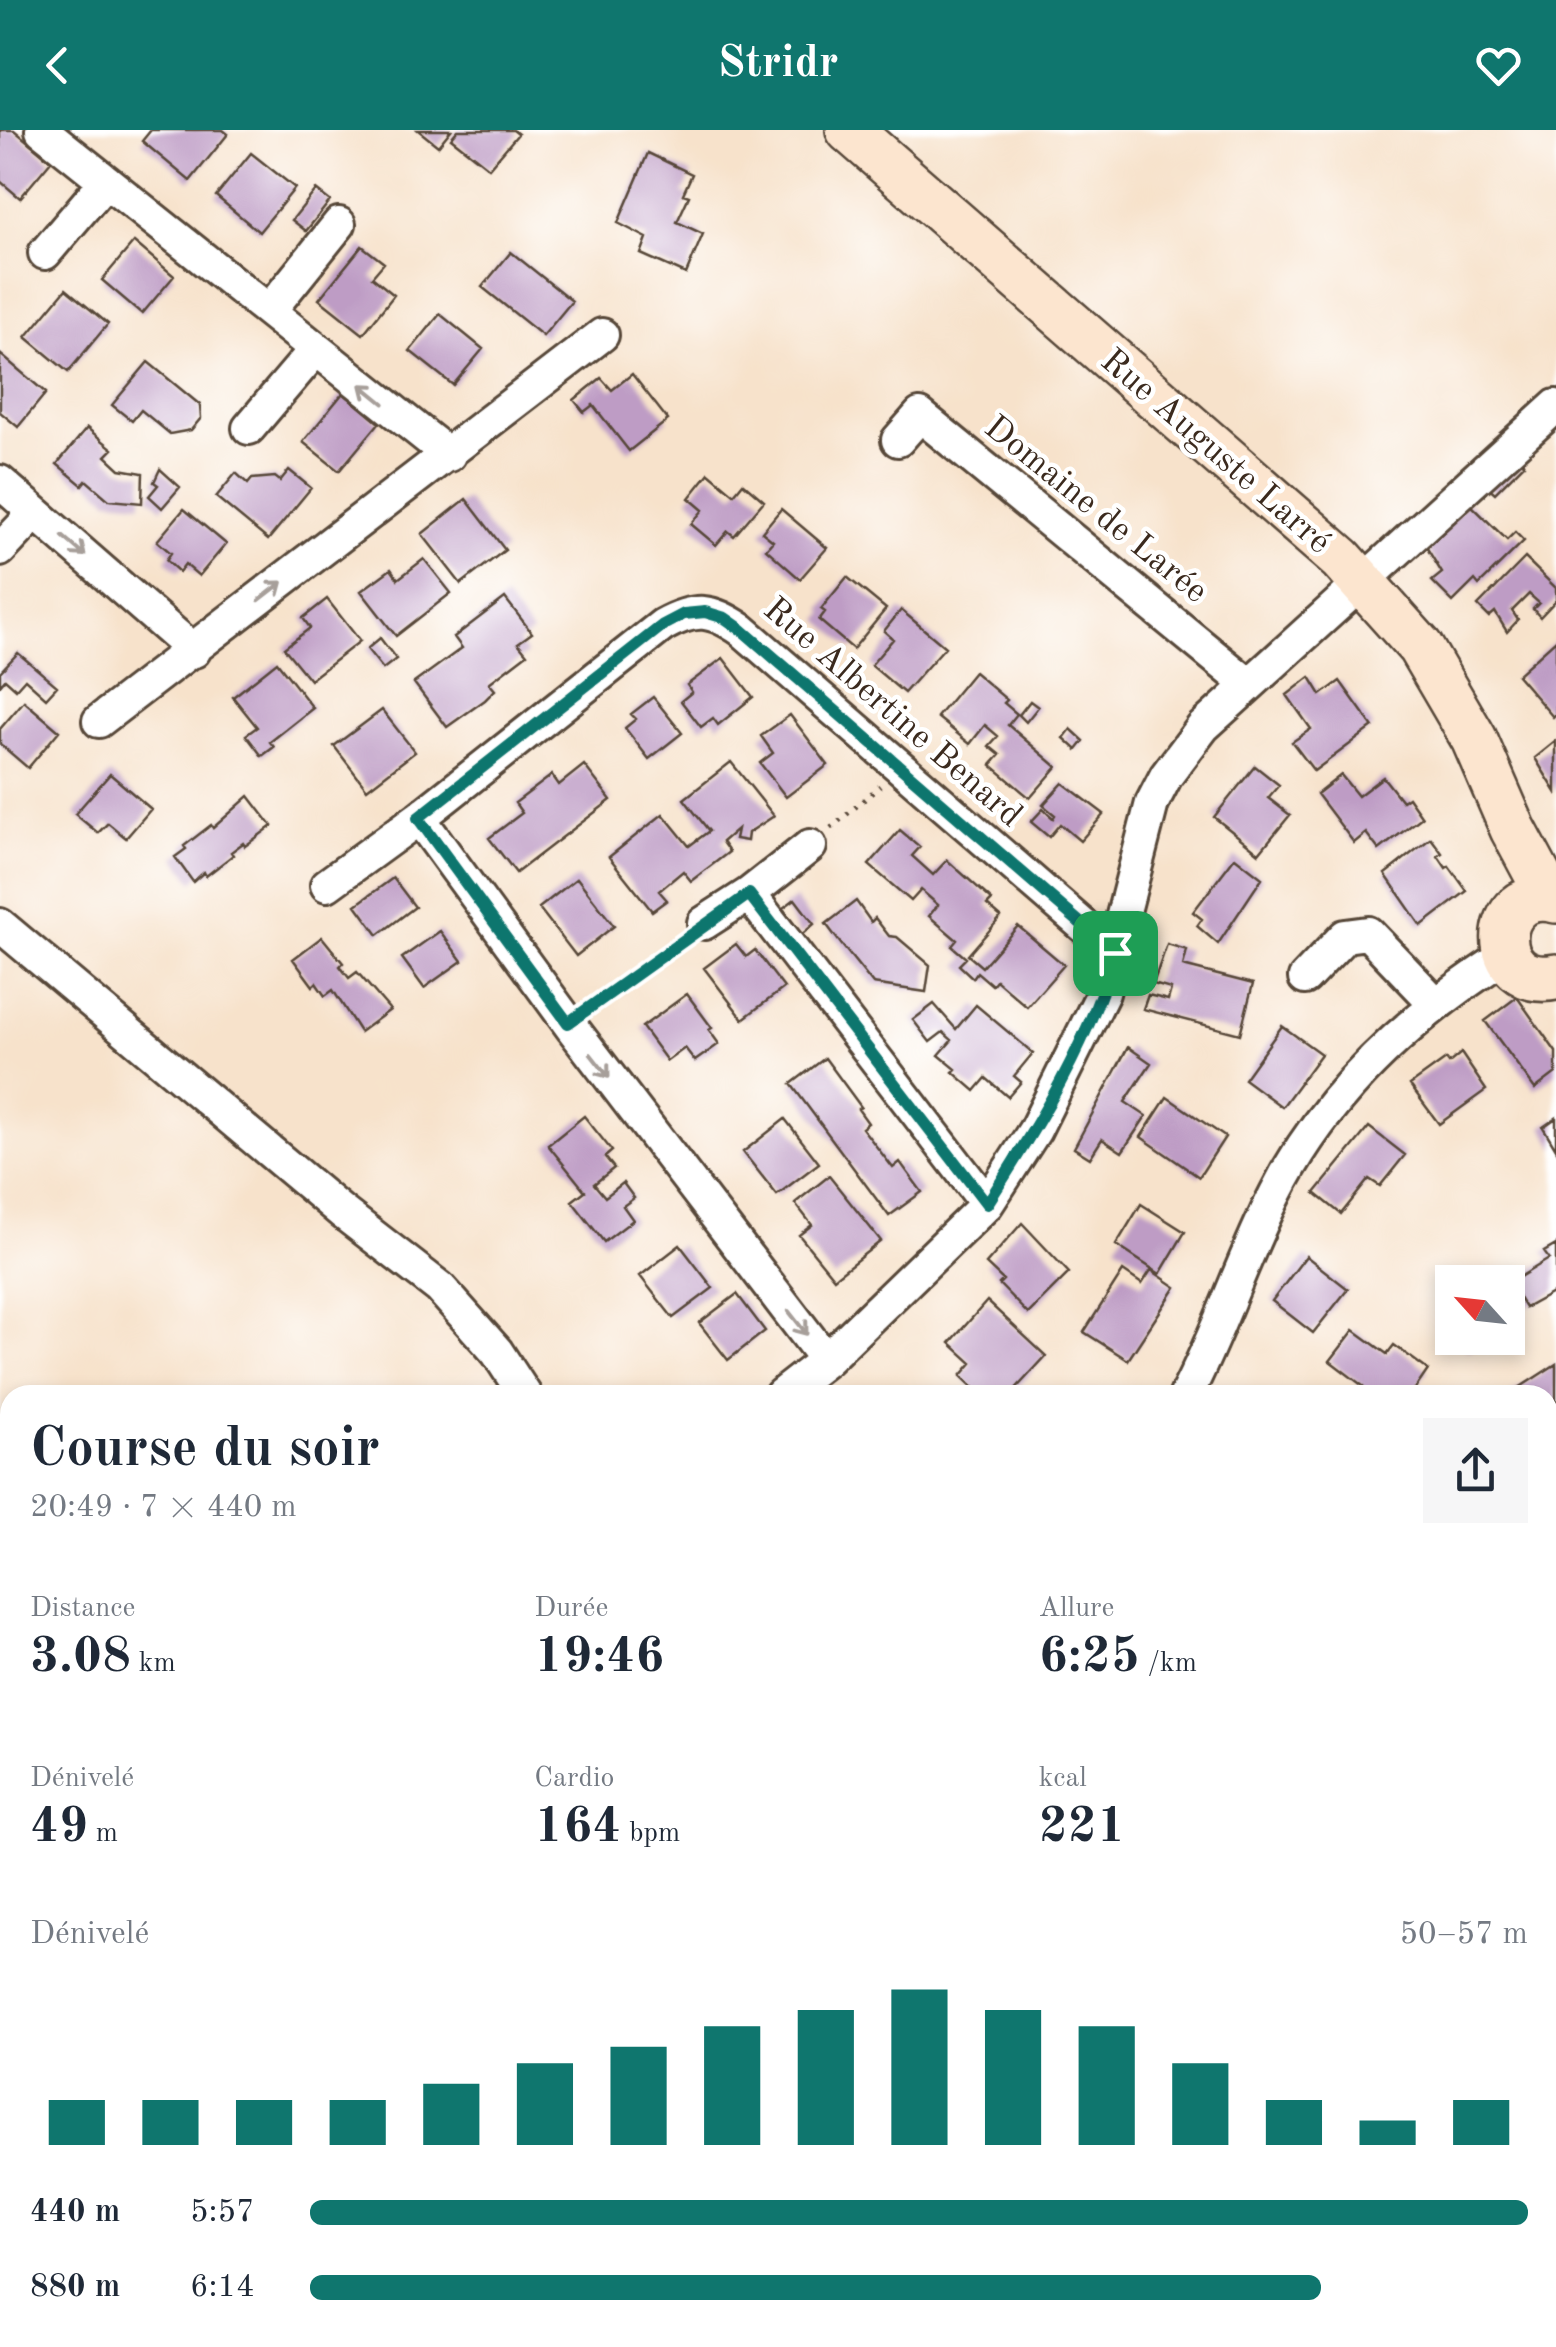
<!DOCTYPE html>
<html lang="fr">
<meta charset="utf-8">
<style>
:root{--surface:#fff;--page:#f6f6f7;--text:#1f2937;--muted:#747a83;--accent:#0f766e}
body{margin:0;font-family:"Old Standard TT",serif;background:var(--page);color:var(--text);height:100vh;display:flex;flex-direction:column;font-size:38px;white-space:nowrap}
*{box-sizing:border-box;margin:0}
p{font-size:32px;color:var(--muted)}
.icon{flex:none;width:55px;height:55px;fill:none;stroke:currentColor;stroke-width:2;stroke-linecap:round;stroke-linejoin:round}
.map{position:relative;flex:1;overflow:hidden}
.panel{position:absolute;left:0px;top:1255px;width:1558px;height:962px;display:flex;flex-direction:column;background:var(--surface);border-radius:30px 30px 0 0;box-shadow:0 5px 15px #0003}
.panel>*{flex:none}
.needle{width:65px;rotate:297deg}
.controls{position:absolute;left:1435px;top:1135px;display:grid;gap:20px}
.controls a{display:grid;place-items:center;width:90px;height:90px;border-radius:0px;background:var(--surface);box-shadow:0 5px 15px #0003;font-size:50px}
.pin{position:absolute;display:grid;place-items:center;width:85px;height:85px;color:#fff;margin:-42px;border-radius:20px;box-shadow:0 5px 15px #0006}
.round{display:grid;place-items:center;flex:none;width:105px;height:105px;border-radius:0px;background:var(--page)}
.overview{display:flex;align-items:center;justify-content:space-between;height:170px;padding:0 30px}
h1{font-size:55px;font-weight:800;line-height:75px}
.metrics{display:grid;grid-template-columns:repeat(3,1fr);gap:15px;height:170px;padding:10px 30px}
.metrics div{display:grid;align-content:center}
.metrics b{font-size:50px;font-weight:800}
.metrics small{font-size:28px;font-weight:400}
.metrics p{font-size:28px}
.chart{height:280px;padding:20px 30px}
.chart p{display:flex;justify-content:space-between}
.chart svg{width:100%;height:180px;margin-top:10px;stroke:var(--accent);stroke-width:6}
ul{padding:0 30px;list-style:none;font-size:32px}
li{display:grid;grid-template-columns:160px 120px 1fr;align-items:center;height:75px}
li i{height:25px;border-radius:12px;background:var(--accent)}
header{display:flex;justify-content:space-between;align-items:center;height:130px;padding:0 30px;background:var(--accent);color:#fff;font-size:45px;font-weight:800}
.map>svg:first-child{display:block}
.lines{fill:none;stroke-linecap:round;stroke-linejoin:round}
.stream{stroke:#70aae0;stroke-width:9}
.building{fill:#be9cc5}
.street-casing{stroke:#574638;stroke-width:38}
.secondary-casing{stroke:#574638;stroke-width:50}
.path{stroke:#574638;stroke-width:5;stroke-dasharray:2.5 8;stroke-linecap:butt}
.street{stroke:#fff;stroke-width:32}
.secondary{stroke:#fce5cf;stroke-width:45}
.oneway{stroke:#a79f9a}
.route-casing{stroke:#fff;stroke-width:20}
.route{stroke:#0f766e;stroke-width:12}
.labels{text-anchor:middle;stroke-width:9;stroke-linejoin:round;paint-order:stroke}
.street-label{font-size:35px;fill:#3b2a1e;stroke:#fff}
</style>
<header><svg class="icon" aria-label="back" viewBox="0 0 24 24"><path d="M15 5l-7 7 7 7"/></svg>Stridr<svg class="icon" aria-label="heart" viewBox="0 0 24 24"><path d="M12 20l-8-8c-3-5 5-10 8-4 3-6 11-1 8 4z"/></svg></header>
<div class="map">
<svg width="1556" height="2217" viewBox="0 0 1556 2217">
<rect width="100%" height="100%" fill="#fff"/>
<filter id="ink" filterUnits="userSpaceOnUse"><feTurbulence type="fractalNoise" baseFrequency=".01" numOctaves="2"/><feDisplacementMap in="SourceGraphic" scale="20" xChannelSelector="R" yChannelSelector="G"/><feConvolveMatrix kernelMatrix="1 2 1 2 8 2 1 2 1" color-interpolation-filters="sRGB"/></filter>
<filter id="wash" filterUnits="userSpaceOnUse"><feTurbulence type="fractalNoise" baseFrequency=".0048" numOctaves="4" result="noise"/><feDisplacementMap in="SourceGraphic" scale="40" xChannelSelector="R" yChannelSelector="G"/><feGaussianBlur stdDeviation="2.25" result="paint"/><feColorMatrix in="noise" values="0 0 0 0 0 0 0 0 0 0 0 0 0 0 0 0 0 1.4 0 .05"/><feComposite in="paint" operator="in"/></filter>
<g filter="url(#wash)">
<rect width="100%" height="100%" fill="#f7e2cb"/>
<g class="lines">
<path class="stream" d="M0 1528 10 1534
M264 2208V2217"/>
</g>
<g id="blocks">
<path class="building" d="M0 0H14L51 31 20 68 0 51Z
M151 0H223L228 4 190 51 142 11Z
M418 0H451L438 16Z
M458 0H513L518 4 489 38 451 8Z
M251 23 295 58 259 102 216 66Z
M648 23 692 44 683 64 689 66 677 92 703 104 686 144 641 124 647 108 618 93Z
M316 60 330 71 306 101 292 90Z
M134 112 174 146 142 184 102 150Z
M362 116 384 133 372 147 394 165 363 204 319 169Z
M511 122 572 171 543 206 482 157Z
M66 159 108 194 68 242 26 207Z
M440 184 483 219 453 255 410 221Z
M0 224 46 263 18 297 0 282Z
M148 232 200 275 201 288 191 300 170 304 141 280 132 291 112 275Z
M632 244 668 290 629 321 593 275 584 282 574 270 601 248 612 260Z
M343 263 379 293 339 341 303 312Z
M87 298 113 319 106 326 120 339 143 343 142 373 109 370 86 350 82 355 57 334Z
M1518 323 1524 334 1495 363 1486 355Z
M160 339 180 357 162 378 149 366 158 355 154 352Z
M289 340 311 358 268 410 216 367 236 343 248 354 252 349 275 347 280 351Z
M709 343 734 364 743 353 764 371 734 406 728 401 716 415 691 394 703 380 689 368Z
M466 369 505 420 461 454 422 404Z
M1468 372 1507 410 1515 402 1524 411 1479 455 1475 450 1453 472 1432 451 1442 443 1425 415Z
M184 379 226 414 199 446 185 434 179 442 166 430 171 423 157 411Z
M781 379 827 418 800 449 766 419 773 411 762 402Z
M1525 428 1556 458V470L1540 487 1533 479 1539 473 1529 464 1512 481 1518 490 1507 502 1495 482 1489 487 1478 476Z
M424 429 451 463 396 506 361 461 391 439 398 449Z
M847 447 886 479 853 519 819 490 825 482 821 479Z
M505 468 532 503 518 513 527 524 489 553 495 560 485 570 447 597 414 553 462 518 454 507Z
M327 469 360 511 310 550 284 518 310 498 303 488Z
M901 480 945 517 904 563 871 535 893 509 884 501Z
M380 508 396 529 383 539 367 519Z
M1556 510V584L1553 587 1517 545Z
M18 523 57 556 46 568 25 549 16 559 5 549 0 555V542Z
M723 528 753 567 718 595 713 588 701 597 681 571 692 562 687 555Z
M277 532 313 578 270 612 274 617 262 626 246 605 257 597 233 567Z
M974 542 1007 570 1004 573 1017 584 1008 595 1057 637 1030 668 991 635 1000 625 989 616 998 606 985 595 970 614 937 587Z
M1310 547 1321 565 1340 551 1373 597 1314 641 1292 612 1311 599 1287 565Z
M653 567 682 603 649 629 625 598 636 589 631 584Z
M24 571 59 601 28 638 0 614V599Z
M1030 571 1038 577 1026 592 1019 585Z
M382 580 415 622 367 659 334 616Z
M790 585 828 635 786 667 760 633 773 623 761 606Z
M1071 599 1084 611 1077 620 1064 608Z
M1556 611V662L1535 628Z
M731 632 774 686 748 703 747 711 735 709 737 699 722 712 729 722 691 751 683 741 659 761 667 770 652 781 609 727 663 684 689 716 709 701 684 669Z
M584 635 611 670 516 743 489 708 522 683 515 673 552 645 559 655Z
M1255 636 1279 655 1268 668 1290 685 1259 723 1214 687Z
M110 644 151 679 126 708 108 693 98 703 75 684Z
M1341 645 1358 666 1383 647 1402 671 1408 667 1422 687 1379 720 1366 703 1354 713 1317 664Z
M1063 653 1104 684 1080 711 1060 694 1049 707 1031 692 1043 679 1053 688 1055 685 1043 675Z
M249 666 272 696 245 716 243 713 231 722 233 725 206 746 204 742 193 752 175 727 186 719 184 716 211 695 213 698Z
M900 700 920 717 912 726 933 745 947 730 992 770 987 775 1001 787 968 825 982 837 1018 796 1064 835 1027 877 996 850 992 855 977 842 973 848 959 835 966 828 952 816 957 810 929 786 938 775 921 760 911 771 869 735Z
M1431 708 1442 723 1438 726 1446 738 1449 736 1467 761 1421 796 1385 744Z
M1235 727 1262 748 1218 814 1197 796 1202 789 1193 782Z
M393 748 415 777 378 805 356 775Z
M577 748 614 796 576 826 539 778Z
M795 769 814 794 800 806 783 778Z
M856 771 871 792 875 788 889 806 897 807 930 835 926 862 873 854 841 814 826 794Z
M440 801 462 831 424 858 402 828Z
M322 807 343 833 340 836 349 848 357 842 390 880 360 902 333 860 325 866 316 853 313 856 293 829Z
M736 814 746 827 755 820 784 858 743 889 704 838Z
M1167 814 1187 820 1183 836 1253 854 1240 904 1143 879 1148 865 1168 870 1171 859 1153 854Z
M687 864 712 898 709 900 719 914 695 931 685 918 667 931 642 897Z
M1517 867 1556 922V943L1535 959 1485 891Z
M934 874 956 899 976 875 1033 923 1014 946 1021 952 1008 967 986 948 975 961 953 942 956 939 939 925 952 910 943 902 930 912 913 890Z
M1282 896 1321 924 1282 977 1244 949Z
M1128 917 1151 933 1125 972 1146 986 1122 1022 1102 1009 1090 1028 1074 1018Z
M1461 923 1486 960 1439 994 1410 955 1446 929 1449 933Z
M825 928 861 977 858 979 868 993 862 998 893 1038 900 1032 922 1062 889 1086 791 954Z
M1167 967 1225 1007 1199 1047 1141 1007Z
M584 986 612 1021 605 1027 614 1038 594 1054 605 1067 623 1053 634 1068 623 1076 633 1090 604 1112 572 1071 585 1061 548 1015Z
M1556 988V1019L1543 997Z
M785 989 819 1033 777 1065 743 1022Z
M1369 997 1405 1025 1380 1056 1369 1049 1341 1084 1315 1063Z
M829 1046 881 1111 834 1148 799 1105 812 1095 795 1073Z
M1141 1074 1185 1102 1160 1144 1116 1115Z
M1022 1093 1069 1143 1028 1184 999 1154 1003 1150 986 1134Z
M680 1115 713 1158 673 1188 640 1146Z
M1556 1115V1161L1525 1178 1510 1153 1549 1129 1544 1122Z
M1306 1126 1348 1159 1313 1203 1272 1171Z
M1151 1140 1176 1157 1128 1230 1084 1202 1123 1141 1142 1154Z
M737 1164 765 1201 728 1230 699 1193Z
M987 1171 1046 1226 1010 1265H981L961 1246 972 1233 950 1213Z
M1354 1200 1387 1224 1394 1215 1428 1240 1411 1265H1353L1363 1256 1330 1231Z
M1459 1208H1489L1468 1221Z
M1556 1234V1275L1548 1281V1265H1508Z
M1556 1481V1517L1548 1523V1487Z
M1548 1797 1556 1799V1830L1548 1854Z
M476 2208H540L541 2217H477Z
M655 2208H703L707 2217H659Z
M724 2208H776L778 2217H726Z
M984 2208H1062L1066 2217H998L995 2210 986 2214Z
M1101 2208H1149L1153 2217H1105Z
M1268 2208H1294L1298 2217H1245Z
M1335 2208H1365L1339 2217Z
M1517 2208H1548L1554 2217H1523Z"/>
</g>
</g>
<g filter="url(#ink)">
<use href="#blocks" fill-opacity="0" stroke="#574638" stroke-width="2.5"/>
<g class="lines">
<defs>
<path id="street" d="M42 0 449 325
M45 123 106 51
M269 181 339 94
M249 298 316 219
M898 310 920 285 1249 555
M0 352 194 521
M0 420 35 383
M99 591 602 205
M419 688 573 899 826 1230
M327 755 419 688 663 495C696 477 711 479 742 500L1115 823
M749 764 987 1074
M704 793 749 764 810 716
M0 795 342 1082 440 1158 497 1222 525 1265
M1305 848 1345 806 1368 803 1436 874
M781 1265 826 1230 987 1074 1035 1000 1103 863 1152 673 1166 646 1203 597 1556 276
M1186 1265C1220 1200 1242 1129 1276 1063 1326 963 1414 884 1507 825
M1548 1330 1556 1323
M1548 1609 1556 1603
M0 2062 10 2058
M0 2198 8 2196
M608 2208 609 2217
M835 2208 838 2217
M959 2208 962 2217
M1205 2208 1208 2217
M1441 2208 1446 2217
M1386 2217 1408 2208"/>
<path id="secondary" d="M849 0 1341 429 1420 517 1474 609 1513 699 1550 768
M1556 770C1489 754 1486 861 1556 847"/>
</defs>
<use href="#street" class="street-casing"/>
<use href="#secondary" class="secondary-casing"/>
<path class="path" d="M831 698 880 656
M594 875 682 810"/>
<use href="#street" class="street"/>
<use href="#secondary" class="secondary"/>
</g>
<defs><path id="oneway-shaft" d="M-6 0H5M1.5-3L5.5 0L1.5 3" fill="none" stroke-width="1.6" stroke-linecap="round" stroke-linejoin="round" transform="scale(2.5)"/></defs>
<g class="oneway">
<use href="#oneway-shaft" transform="translate(372 264) rotate(-141)"/>
<use href="#oneway-shaft" transform="translate(74 416) rotate(41)"/>
<use href="#oneway-shaft" transform="translate(271 461) rotate(-38)"/>
<use href="#oneway-shaft" transform="translate(600 936) rotate(52)"/>
<use href="#oneway-shaft" transform="translate(798 1193) rotate(52)"/>
</g>
</g>
<g class="lines" filter="url(#ink)">
<defs>
<path id="route" d="M705 482 725 488 742 500 1115 823C1088 914 1038 995 987 1074L749 764 568 893 418 688 663 495 684 484Z"/>
</defs>
<use href="#route" class="route-casing"/>
<use href="#route" class="route"/>
</g>
<g class="labels">
<g class="street-label">
<text transform="translate(1217 320) rotate(41)" y="12">Rue Auguste Larré</text>
<text transform="translate(1097 378) rotate(39)" y="12">Domaine de Larée</text>
<text transform="translate(894 581) rotate(41)" y="12">Rue Albertine Benard</text>
</g>
</g>
</svg>
<div class="controls">
<a><svg class="needle" viewBox="-14 -14 28 28"><path d="M0-13l5 13h-10z" fill="#e53935"/><path d="M0 13l5-13h-10z" fill="#747a83"/></svg></a>
</div>
<div class="pin" style="left:1115px;top:823px;background:#1e9e55"><svg class="icon" aria-label="arrive" viewBox="0 0 24 24"><path d="M6 21V4h12l-3 4 3 4H6"/></svg></div>
<section class="panel">
<div class="overview"><div><h1>Course du soir</h1><p>20:49 · 7 × 440 m</p></div><a class="round"><svg class="icon" aria-label="share" viewBox="0 0 24 24"><path d="M12 15V3M7 8l5-5 5 5M5 13v7h14v-7"/></svg></a></div>
<div class="metrics">
<div><p>Distance</p><b>3.08<small> km</small></b></div>
<div><p>Durée</p><b>19:46</b></div>
<div><p>Allure</p><b>6:25<small> /km</small></b></div>
</div>
<div class="metrics">
<div><p>Dénivelé</p><b>49<small> m</small></b></div>
<div><p>Cardio</p><b>164<small> bpm</small></b></div>
<div><p>kcal</p><b>221</b></div>
</div>
<div class="chart"><p><span>Dénivelé</span>50–57 m</p>
<svg viewBox="0 0 160 44" preserveAspectRatio="none"><path d="M5 44V33M15 44V33M25 44V33M35 44V33M45 44V29M55 44V24M65 44V20M75 44V15M85 44V11M95 44V6M105 44V11M115 44V15M125 44V24M135 44V33M145 44V38M155 44V33"/></svg>
</div>
<ul>
<li><b>440 m</b>5:57<i style="width:100%"></i></li>
<li><b>880 m</b>6:14<i style="width:83%"></i></li>
</ul>
</section>
</div>
